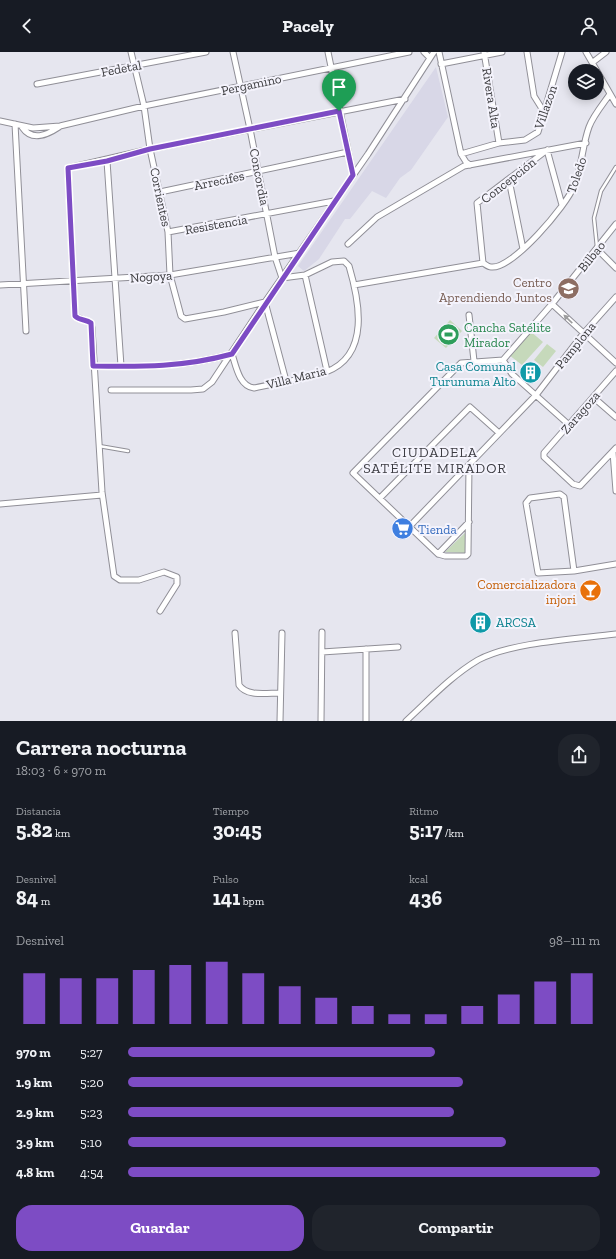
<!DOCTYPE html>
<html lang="es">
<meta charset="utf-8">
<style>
:root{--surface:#171b24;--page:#20242c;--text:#f1f3f6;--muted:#9ea1a6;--accent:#7d4cc4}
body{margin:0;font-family:"Zilla Slab",serif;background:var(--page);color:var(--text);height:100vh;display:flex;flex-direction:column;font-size:15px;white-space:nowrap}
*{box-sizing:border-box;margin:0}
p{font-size:13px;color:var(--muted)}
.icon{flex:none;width:22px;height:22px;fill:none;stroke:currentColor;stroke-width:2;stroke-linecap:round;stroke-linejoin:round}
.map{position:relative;height:669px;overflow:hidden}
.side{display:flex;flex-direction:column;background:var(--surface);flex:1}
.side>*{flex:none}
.controls{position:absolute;left:568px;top:12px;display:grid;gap:8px}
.controls a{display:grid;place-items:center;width:36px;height:36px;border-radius:50%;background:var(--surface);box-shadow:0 2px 10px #0003;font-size:20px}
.pin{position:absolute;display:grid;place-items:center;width:34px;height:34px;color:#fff;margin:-41px -17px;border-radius:50% 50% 50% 0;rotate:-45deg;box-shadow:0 0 4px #0007}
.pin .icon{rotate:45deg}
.round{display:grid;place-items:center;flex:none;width:42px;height:42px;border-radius:16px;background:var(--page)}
.overview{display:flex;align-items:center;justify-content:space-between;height:68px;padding:0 16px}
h1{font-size:22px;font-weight:700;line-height:30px}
.figures{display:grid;grid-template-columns:repeat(3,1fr);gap:6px;height:68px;padding:4px 16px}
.figures div{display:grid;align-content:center}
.figures b{font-size:20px;font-weight:700}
.figures small{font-size:11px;font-weight:400}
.figures p{font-size:11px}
.chart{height:112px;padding:8px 16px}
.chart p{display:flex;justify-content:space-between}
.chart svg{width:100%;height:72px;margin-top:4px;stroke:var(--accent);stroke-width:6}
.primary-button{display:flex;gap:8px;margin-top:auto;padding:8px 16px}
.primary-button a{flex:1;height:46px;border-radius:16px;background:var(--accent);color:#fff;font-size:16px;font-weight:700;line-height:46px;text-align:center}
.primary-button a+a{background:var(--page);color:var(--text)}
ul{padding:0 16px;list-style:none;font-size:13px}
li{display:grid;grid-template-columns:64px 48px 1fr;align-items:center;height:30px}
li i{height:10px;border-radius:5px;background:var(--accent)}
header{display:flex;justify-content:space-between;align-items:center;height:52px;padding:0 16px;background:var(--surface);font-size:18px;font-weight:700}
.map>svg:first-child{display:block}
.built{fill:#d8d7e7}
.park{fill:#c6d9bb}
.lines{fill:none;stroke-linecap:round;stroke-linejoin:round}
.lane-casing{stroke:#908f97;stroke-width:4.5}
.street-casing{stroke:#908f97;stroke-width:7}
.lane{stroke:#fff;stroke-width:2.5}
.street{stroke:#fff;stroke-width:5}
.oneway{fill:#9d9d9e}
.route-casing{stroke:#fff;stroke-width:8}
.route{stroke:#7d4cc4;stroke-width:5}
.labels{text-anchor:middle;stroke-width:4;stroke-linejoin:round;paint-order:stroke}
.street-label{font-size:13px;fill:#3b3b3e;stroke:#f4f3fc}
.education-label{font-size:13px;fill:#785e54;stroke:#f4f3fc;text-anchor:end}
.leisure-label{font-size:13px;fill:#27864d;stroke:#f4f3fc;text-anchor:start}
.culture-label{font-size:13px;fill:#0d838f;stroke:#f4f3fc;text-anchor:end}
.shop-label{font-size:13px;fill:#366cbe;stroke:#f4f3fc;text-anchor:start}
.food-label{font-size:13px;fill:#c56008;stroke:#f4f3fc;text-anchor:end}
.neighbourhood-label{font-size:14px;letter-spacing:1px;fill:#3c3c42;stroke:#f4f3fc}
</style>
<header><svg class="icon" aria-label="back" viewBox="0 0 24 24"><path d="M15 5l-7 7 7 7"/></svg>Pacely<svg class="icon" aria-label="person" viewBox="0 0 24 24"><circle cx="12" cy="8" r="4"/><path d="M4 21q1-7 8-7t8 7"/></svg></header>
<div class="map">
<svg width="616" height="669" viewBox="0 0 616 669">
<rect width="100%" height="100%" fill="#e6e6ef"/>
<path class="built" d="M436 15 448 65 411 118 400 126 386 146 372 139 350 167H345L319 207 304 219 298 214Z"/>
<path class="park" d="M450 268 462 279 446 296 434 286Z
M530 279 543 290 522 313 509 303Z
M547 292 556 299 543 315 534 308Z
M466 480 465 501 445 500Z"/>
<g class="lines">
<defs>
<path id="lane" d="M597 195 594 166 601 139 616 115
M99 394 128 399"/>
<path id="street" d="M131 0 144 54 150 97 168 180 170 223 181 264 185 267 224 260 265 250 286 329
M328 0 353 123
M424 0 430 6
M439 0 461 102 466 110 470 113
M484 0 499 91
M527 0 534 44 544 60
M586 0 616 52
M593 10 606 0
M441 12 502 0
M37 32 206 0
M0 69 33 76 60 74 144 54 409 0
M15 72 26 279
M22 75C32 90 47 83 59 75
M461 102 499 91 525 88 538 80 562 0
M107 109 121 314
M509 128 523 197
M160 140 348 100
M168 180 334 149
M348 192 377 165 464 114 586 91
M597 197 616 216
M483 211C485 212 488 215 491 215 512 218 567 153 574 134 582 116 582 94 589 75 593 64 603 52 610 42
M483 211 477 151 547 98 562 153
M305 223 327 319
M0 233 170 223 300 201
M354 233 483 211
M552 252 616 311
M469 263 474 309
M503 308 552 252 616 172
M503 308 512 322 568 372
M93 314C143 315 184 315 232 302 236 314 239 334 254 336 277 331 303 328 326 320 371 303 359 248 349 214L344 209 332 210 305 223 282 226 275 205 250 77 233 0
M616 319 544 401V405L573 432 580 434 616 396
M111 338H191L203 337 212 330 265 250 368 102 434 0
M593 345 616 365
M613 400 616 439
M469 413 468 502 466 504H445L438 502 353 421 461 311 503 308
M380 446 470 355 498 380
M0 452 102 443
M410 474 536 343 583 282 616 245
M438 502 469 470
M574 519 564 445 560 442 530 446 526 451 538 521 574 519 616 512
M160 559 177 532V525L164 520 139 528H120L114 524 102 440 92 276C90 265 82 270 75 264L68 116 150 97 405 47
M235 581 239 633C247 645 267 641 280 641
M366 597V669
M322 600 398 595
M280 669 282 581
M321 669 322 580
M406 669C429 648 451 624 478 608 512 590 577 587 616 582"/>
</defs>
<use href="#lane" class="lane-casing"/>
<use href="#street" class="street-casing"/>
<use href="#lane" class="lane"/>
<use href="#street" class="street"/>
</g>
<defs><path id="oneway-solid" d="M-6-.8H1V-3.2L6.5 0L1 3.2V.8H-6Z"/></defs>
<use class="oneway" href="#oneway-solid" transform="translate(568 267) rotate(-136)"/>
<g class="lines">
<defs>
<path id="route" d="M339 59 353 123 232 302C184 315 143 315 93 314L91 271C86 267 80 269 75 264L68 116 107 109 150 97Z"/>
</defs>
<use href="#route" class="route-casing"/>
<use href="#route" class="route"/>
</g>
<defs>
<symbol id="university-disc" viewBox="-11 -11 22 22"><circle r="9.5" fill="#8d6e63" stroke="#f4f3fc"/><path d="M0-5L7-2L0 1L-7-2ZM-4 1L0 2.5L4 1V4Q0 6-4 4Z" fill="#fff"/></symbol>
<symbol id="stadium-disc" viewBox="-11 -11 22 22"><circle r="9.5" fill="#2e9e5b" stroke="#f4f3fc"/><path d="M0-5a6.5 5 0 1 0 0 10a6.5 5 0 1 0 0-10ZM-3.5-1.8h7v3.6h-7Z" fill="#fff"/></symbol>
<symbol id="building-disc" viewBox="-11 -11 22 22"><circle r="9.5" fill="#0f9aa8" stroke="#f4f3fc"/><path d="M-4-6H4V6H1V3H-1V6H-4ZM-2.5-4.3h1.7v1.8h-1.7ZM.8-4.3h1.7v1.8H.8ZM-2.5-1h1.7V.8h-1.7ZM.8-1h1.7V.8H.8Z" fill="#fff"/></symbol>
<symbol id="supermarket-disc" viewBox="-11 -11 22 22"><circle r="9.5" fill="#3f7fe0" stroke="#f4f3fc"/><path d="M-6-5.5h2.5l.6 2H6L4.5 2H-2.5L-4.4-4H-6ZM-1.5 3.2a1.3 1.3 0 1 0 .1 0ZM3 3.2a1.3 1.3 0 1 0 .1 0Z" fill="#fff"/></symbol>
<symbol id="bar-disc" viewBox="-11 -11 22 22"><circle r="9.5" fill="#e8710a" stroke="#f4f3fc"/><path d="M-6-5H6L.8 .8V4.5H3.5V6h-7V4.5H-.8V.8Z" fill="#fff"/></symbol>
</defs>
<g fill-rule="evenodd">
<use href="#university-disc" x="556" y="224" width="25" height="25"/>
<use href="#stadium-disc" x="436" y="270" width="25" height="25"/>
<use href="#building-disc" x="518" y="308" width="25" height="25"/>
<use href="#supermarket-disc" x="390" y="464" width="25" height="25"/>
<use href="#bar-disc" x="578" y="526" width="25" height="25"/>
<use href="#building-disc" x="468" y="558" width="25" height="25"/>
</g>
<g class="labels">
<g class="street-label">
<text transform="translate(121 16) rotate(-11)" y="5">Fedetal</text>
<text transform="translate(251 32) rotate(-12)" y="5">Pergamino</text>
<text transform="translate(492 46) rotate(81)" y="5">Rivera Alta</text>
<text transform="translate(545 55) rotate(-71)" y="5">Villazon</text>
<text transform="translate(576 123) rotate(-71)" y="5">Toledo</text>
<text transform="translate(260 125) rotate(79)" y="5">Concordia</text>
<text transform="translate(219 128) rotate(-12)" y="5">Arrecifes</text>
<text transform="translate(508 128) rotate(-38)" y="5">Concepción</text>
<text transform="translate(161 145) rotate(78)" y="5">Corrientes</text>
<text transform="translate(216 172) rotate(-10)" y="5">Resistencia</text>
<text transform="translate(591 204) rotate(-51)" y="5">Bilbao</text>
<text transform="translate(151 224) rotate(-4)" y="5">Nogoya</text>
<text transform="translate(575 293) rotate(-51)" y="5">Pamplona</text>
<text transform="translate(296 325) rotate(-14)" y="5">Villa Maria</text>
<text transform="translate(580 360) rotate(-49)" y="5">Zaragoza</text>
</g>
<g class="education-label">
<text x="552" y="235">Centro<tspan x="552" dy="15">Aprendiendo Juntos</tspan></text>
</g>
<g class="leisure-label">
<text x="464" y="280">Cancha Satélite<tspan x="464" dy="15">Mirador</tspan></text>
</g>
<g class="culture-label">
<text x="516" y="319">Casa Comunal<tspan x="516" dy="15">Turunuma Alto</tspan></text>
<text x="496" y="575" text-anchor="start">ARCSA</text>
</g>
<g class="shop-label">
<text x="418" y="482">Tienda</text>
</g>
<g class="food-label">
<text x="576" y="537">Comercializadora<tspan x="576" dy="15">injori</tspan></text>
</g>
<g class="neighbourhood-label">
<text x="435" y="405">CIUDADELA<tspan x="435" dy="16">SATÉLITE MIRADOR</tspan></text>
</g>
</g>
</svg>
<div class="controls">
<a><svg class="icon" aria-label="layers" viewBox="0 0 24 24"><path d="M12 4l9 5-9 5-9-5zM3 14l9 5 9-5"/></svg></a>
</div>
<div class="pin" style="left:339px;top:59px;background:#1e9e55"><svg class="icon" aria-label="arrive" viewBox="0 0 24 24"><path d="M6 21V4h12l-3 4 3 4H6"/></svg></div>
</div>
<section class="side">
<div class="overview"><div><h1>Carrera nocturna</h1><p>18:03 · 6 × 970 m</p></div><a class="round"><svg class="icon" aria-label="share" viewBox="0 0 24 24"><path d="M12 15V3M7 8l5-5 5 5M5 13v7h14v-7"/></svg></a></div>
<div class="figures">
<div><p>Distancia</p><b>5.82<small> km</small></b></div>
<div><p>Tiempo</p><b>30:45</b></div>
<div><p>Ritmo</p><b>5:17<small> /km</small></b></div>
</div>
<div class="figures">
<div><p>Desnivel</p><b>84<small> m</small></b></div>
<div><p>Pulso</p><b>141<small> bpm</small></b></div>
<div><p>kcal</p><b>436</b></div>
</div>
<div class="chart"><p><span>Desnivel</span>98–111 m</p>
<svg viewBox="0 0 160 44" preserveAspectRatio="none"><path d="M5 44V13M15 44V16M25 44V16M35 44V11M45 44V8M55 44V6M65 44V13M75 44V21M85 44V28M95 44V33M105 44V38M115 44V38M125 44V33M135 44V26M145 44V18M155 44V13"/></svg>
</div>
<ul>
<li><b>970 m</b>5:27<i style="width:65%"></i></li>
<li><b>1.9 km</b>5:20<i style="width:71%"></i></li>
<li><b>2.9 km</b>5:23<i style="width:69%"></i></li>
<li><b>3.9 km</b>5:10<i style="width:80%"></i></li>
<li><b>4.8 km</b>4:54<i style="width:100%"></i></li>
</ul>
<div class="primary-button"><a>Guardar</a><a>Compartir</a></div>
</section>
